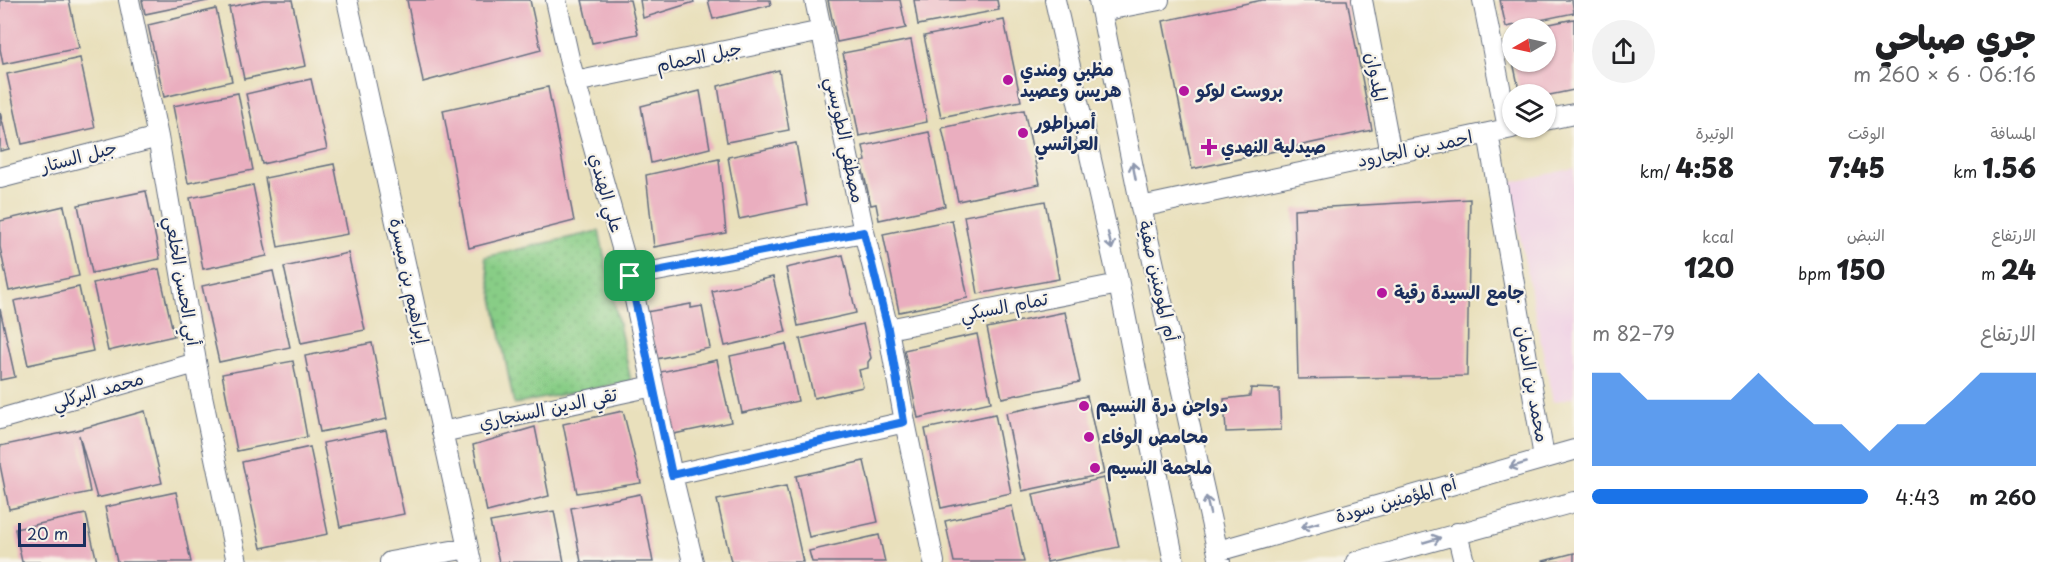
<!DOCTYPE html>
<html lang="ar">
<meta charset="utf-8">
<style>
:root{--surface:#fff;--page:#f2f2f2;--text:#202124;--muted:#757577;--accent:#1a73e8}
body{margin:0;font-family:"Playpen Sans","Playpen Sans Arabic",sans-serif;background:var(--page);color:var(--text);direction:rtl;height:100vh;display:flex;flex-direction:column;font-size:22px;white-space:nowrap}
*{box-sizing:border-box;margin:0}
p{font-size:20px;color:var(--muted)}
.icon{flex:none;width:33px;height:33px;fill:none;stroke:currentColor;stroke-width:2;stroke-linecap:round;stroke-linejoin:round}
.map{position:relative;flex:1;overflow:hidden;direction:ltr}
.sheet{display:flex;flex-direction:column;background:var(--surface);width:480px}
.sheet>*{flex:none}
.needle{width:39px;rotate:261deg}
.buttons{position:absolute;left:1502px;top:18px;display:grid;gap:12px}
.buttons a{display:grid;place-items:center;width:54px;height:54px;border-radius:50%;background:var(--surface);box-shadow:0 2px 4px #0004;font-size:30px}
.scale{position:absolute;left:18px;bottom:15px;width:68px;box-sizing:border-box;padding-left:6px;border:3px solid #1b2f5e;border-top:0;font-size:16px;line-height:21px;white-space:nowrap;color:#1b2f5e;-webkit-text-stroke:4px #f7f3e8;paint-order:stroke}
.pin{position:absolute;display:grid;place-items:center;width:51px;height:51px;color:#fff;margin:-26px;border-radius:12px;box-shadow:0 3px 9px #0006}
.round{display:grid;place-items:center;flex:none;width:63px;height:63px;border-radius:32px;background:var(--page)}
.overview{display:flex;align-items:center;justify-content:space-between;height:102px;padding:0 18px}
h1{font-size:33px;font-weight:800;line-height:45px}
.metrics{display:grid;grid-template-columns:repeat(3,1fr);gap:9px;height:102px;padding:6px 18px}
.metrics div{display:grid;align-content:center}
.metrics b{font-size:26px;font-weight:800}
.metrics small{font-size:16px;font-weight:400}
.metrics p{font-size:16px}
.chart{height:168px;padding:12px 18px}
.chart p{display:flex;justify-content:space-between}
.chart svg{width:100%;height:108px;margin-top:6px;fill:var(--accent);opacity:.7}
ul{padding:0 18px;list-style:none;font-size:20px}
li{display:grid;grid-template-columns:96px 72px 1fr;align-items:center;height:45px}
li i{height:15px;border-radius:8px;background:var(--accent)}
main{display:flex;flex:1;min-height:0}
.map>svg:first-child{display:block}
.built{fill:#f0d0e5}
.park{fill:url(#park-dots);stroke:#527e72;stroke-width:1.5}
.building{fill:#eaaebf}
.lines{fill:none;stroke-linecap:round;stroke-linejoin:round}
.street-casing{stroke:#636d7f;stroke-width:22}
.street{stroke:#fff;stroke-width:20}
.oneway{stroke:#8d97ae}
.route-casing{stroke:#fff;stroke-width:12}
.route{stroke:#1a73e8;stroke-width:8}
.poi-dot{fill:#b5179e;stroke:#f7f3e8;stroke-width:2}
.labels{text-anchor:middle;stroke-width:4.5;stroke-linejoin:round;paint-order:stroke}
.street-label{font-size:18px;fill:#1b2f5e;stroke:#f7f3e8}
.poi-label{font-size:18px;font-weight:bold;fill:#1b2f5e;stroke:#f7f3e8;text-anchor:start}
</style>
<main>
<section class="sheet">
<div class="overview"><div><h1>جري صباحي</h1><p>06:16 · 6 × 260 m</p></div><a class="round"><svg class="icon" aria-label="share" viewBox="0 0 24 24"><path d="M12 15V3M7 8l5-5 5 5M5 13v7h14v-7"/></svg></a></div>
<div class="metrics">
<div><p>المسافة</p><b>1.56<small> km</small></b></div>
<div><p>الوقت</p><b>7:45</b></div>
<div><p>الوتيرة</p><b>4:58<small> /km</small></b></div>
</div>
<div class="metrics">
<div><p>الارتفاع</p><b>24<small> m</small></b></div>
<div><p>النبض</p><b>150<small> bpm</small></b></div>
<div><p>kcal</p><b>120</b></div>
</div>
<div class="chart"><p><span>الارتفاع</span>79–82 m</p>
<svg viewBox="0 0 160 44" preserveAspectRatio="none"><path d="M0 44V6L10 6L20 17L30 17L40 17L50 17L60 6L70 17L80 27L90 27L100 38L110 27L120 27L130 17L140 6L150 6L160 6V44z"/></svg>
</div>
<ul>
<li><b>260 m</b>4:43<i style="width:100%"></i></li>
</ul>
</section>
<div class="map">
<svg width="1574" height="562" viewBox="0 0 1574 562">
<defs>
<pattern id="park-dots" width="8" height="8" patternUnits="userSpaceOnUse" patternTransform="scale(1.5)"><rect width="8" height="8" fill="#88cd86"/><path d="M2 2h.1M6 6h.1" fill="none" stroke="#75b076" stroke-width="1.8" stroke-linecap="round"/></pattern>
</defs>
<rect width="100%" height="100%" fill="#f7f3e8"/>
<filter id="ink" filterUnits="userSpaceOnUse"><feTurbulence type="fractalNoise" baseFrequency=".0167" numOctaves="2"/><feDisplacementMap in="SourceGraphic" scale="12" xChannelSelector="R" yChannelSelector="G"/><feConvolveMatrix kernelMatrix="1 2 1 2 8 2 1 2 1" color-interpolation-filters="sRGB"/></filter>
<filter id="wash" filterUnits="userSpaceOnUse"><feTurbulence type="fractalNoise" baseFrequency=".008" numOctaves="4" result="noise"/><feDisplacementMap in="SourceGraphic" scale="24" xChannelSelector="R" yChannelSelector="G"/><feGaussianBlur stdDeviation="1.35" result="paint"/><feColorMatrix in="noise" values="0 0 0 0 0 0 0 0 0 0 0 0 0 0 0 0 0 1.4 0 .05"/><feComposite in="paint" operator="in"/></filter>
<g filter="url(#wash)">
<rect width="100%" height="100%" fill="#e9e0bc"/>
<path class="built" d="M1574 168V397L1553 402 1509 183Z"/>
<path class="park" d="M599 231 631 381 514 404 485 257Z"/>
<g id="blocks">
<path class="building" d="M0 0H69L79 48 3 64 0 49Z
M142 0H208V1L145 14Z
M263 0H292L306 66 244 79 229 7Z
M407 0H530L541 50 423 82Z
M582 0H630L638 34 592 43Z
M640 0H693L694 2 643 18Z
M708 0H770L771 5 713 19Z
M828 0H900L906 28 837 42Z
M914 0H997L999 10 918 25Z
M1262 0H1347L1372 130 1192 169 1163 21Z
M1500 0H1572L1574 13 1506 27Z
M216 9 232 81 164 97 148 25Z
M1574 19V90L1545 96 1520 94 1513 62H1545V28L1535 27Z
M1004 20 1021 101 941 117 924 36Z
M911 40 927 122 859 136 843 53Z
M80 58 95 128 22 144 7 74Z
M779 70 789 130 727 142 718 86Z
M311 79 327 149 262 164 246 94Z
M548 87 574 221 469 248 443 110Z
M700 91 710 148 651 163 641 106Z
M238 93 253 170 188 183 173 106Z
M1024 110 1040 184 958 201 942 128Z
M0 112 9 149 0 151Z
M929 132 945 206 879 220 876 204 871 205 861 162 866 161 863 146Z
M796 143 807 205 739 219 728 157Z
M719 159 726 233 654 247 646 175Z
M334 164 348 234 278 247 265 178Z
M253 185 267 256 203 269 190 198Z
M146 191 160 259 92 273 78 205Z
M1470 199 1467 376 1298 379 1294 209Z
M1045 201 1059 279 978 294 964 216Z
M64 206 79 276 9 291 0 247V221Z
M952 220 968 298 899 312 883 234Z
M348 253 365 330 301 343 284 267Z
M843 255 856 313 798 326 786 268Z
M159 269 174 336 108 351 93 283Z
M273 271 290 347 219 362 202 286Z
M773 277 786 332 725 346 712 291Z
M79 287 93 351 28 365 14 301Z
M691 304V308L702 306 710 348 656 359 646 312Z
M0 309 15 377 0 380Z
M1065 312 1080 382 1002 398 987 328Z
M863 324 871 358 868 362V368L859 370 863 387 814 398 800 339Z
M977 334 991 402 918 418 904 350Z
M372 343 387 419 320 432 305 356Z
M786 344 798 401 742 413 730 356Z
M717 360 731 422 669 435 656 373Z
M293 361 307 437 237 451 222 374Z
M1251 388 1279 389 1281 430 1226 432 1224 399 1250 396Z
M1087 396 1104 474 1022 491 1006 413Z
M145 411 162 483 97 498 79 435 90 492 9 509 0 465V446L77 430Z
M623 411 641 483 577 493 563 424Z
M995 414 1011 493 941 508 925 429Z
M535 427 549 496 487 512 473 445Z
M386 430 404 514 340 527 323 443Z
M310 447 328 534 261 548 242 462Z
M864 461 878 522 809 537 796 476Z
M1104 478 1119 547 1047 562 1033 494Z
M786 486 803 562H731L717 500Z
M176 492 191 562H117L105 507Z
M640 494 653 562H581L571 508Z
M1012 506 1024 562H954L945 521Z
M554 511 564 562H499L490 522Z
M86 514 97 562H22L15 529Z
M879 535 885 562H812L809 551Z
M1574 553V562H1543V561Z"/>
</g>
</g>
<g filter="url(#ink)">
<use href="#blocks" fill-opacity="0" stroke="#636d7f" stroke-width="1.5"/>
<g class="lines">
<defs>
<path id="street" d="M129 0 158 137 201 391 237 562
M347 0 471 562
M556 0 570 63 630 276 672 475 693 562
M815 0 864 232 888 329 905 422 934 562
M1055 0 1119 284 1174 562
M1099 0 1141 207 1220 562
M1362 0 1391 154
M1483 0 1508 128
M1101 11 1159 0
M575 82 822 31
M1545 120 1574 114
M1488 133 1544 457
M0 178 158 137
M1141 207 1512 128
M630 276 864 232
M888 329 1119 284
M0 419 196 363
M442 432 653 386
M672 475 905 422
M1457 533 1464 562
M1218 551 1574 450
M390 562 468 548
M1356 562 1574 502"/>
</defs>
<use href="#street" class="street-casing"/>
<use href="#street" class="street"/>
</g>
<defs><path id="oneway-shaft" d="M-6 0H5M1.5-3L5.5 0L1.5 3" fill="none" stroke-width="1.6" stroke-linecap="round" stroke-linejoin="round" transform="scale(1.5)"/></defs>
<g class="oneway">
<use href="#oneway-shaft" transform="translate(1134 171) rotate(-101)"/>
<use href="#oneway-shaft" transform="translate(1110 241) rotate(77)"/>
<use href="#oneway-shaft" transform="translate(1518 465) rotate(164)"/>
<use href="#oneway-shaft" transform="translate(1208 505) rotate(-103)"/>
<use href="#oneway-shaft" transform="translate(1310 525) rotate(164)"/>
<use href="#oneway-shaft" transform="translate(1432 540) rotate(-16)"/>
</g>
</g>
<g class="lines" filter="url(#ink)">
<defs>
<path id="route" d="M864 232 888 329 904 422 672 475 630 276Z"/>
</defs>
<use href="#route" class="route-casing"/>
<use href="#route" class="route"/>
</g>
<g class="poi-dot">
<circle cx="1008" cy="80" r="6"/>
<circle cx="1184" cy="91" r="6"/>
<circle cx="1023" cy="133" r="6"/>
<path d="M1206 138h6v6h6v6h-6v6h-6v-6h-6v-6h6z"/>
<circle cx="1382" cy="293" r="6"/>
<circle cx="1084" cy="406" r="6"/>
<circle cx="1089" cy="437" r="6"/>
<circle cx="1095" cy="468" r="6"/>
</g>
<g class="labels">
<g class="street-label">
<text transform="translate(699 57) rotate(-12)" y="6">جبل الحمام</text>
<text transform="translate(1376 77) rotate(79)" y="6">المدوان</text>
<text transform="translate(845 140) rotate(78)" y="6">مصطفي الطويسي</text>
<text transform="translate(1415 149) rotate(-12)" y="6">احمد بن الجارود</text>
<text transform="translate(79 157) rotate(-15)" y="6">جبل الستار</text>
<text transform="translate(606 193) rotate(74)" y="6">علي الهندي</text>
<text transform="translate(182 281) rotate(80)" y="6">أبي الحسن الخلعي</text>
<text transform="translate(409 281) rotate(78)" y="6">إبراهيم بن ميسرة</text>
<text transform="translate(1158 281) rotate(77)" y="6">أم المومنين صفية</text>
<text transform="translate(1004 307) rotate(-11)" y="6">تمام السبكي</text>
<text transform="translate(1532 384) rotate(80)" y="6">محمد بن الدمان</text>
<text transform="translate(98 391) rotate(-16)" y="6">محمد البركلي</text>
<text transform="translate(548 409) rotate(-12)" y="6">تقي الدين السنجاري</text>
<text transform="translate(1396 500) rotate(-16)" y="6">أم المؤمنين سودة</text>
</g>
<g class="poi-label">
<text x="1020" y="76">مظبي ومندي<tspan x="1020" dy="21">هريس وعصيد</tspan></text>
<text x="1196" y="97">بروست لوكو</text>
<text x="1035" y="129">أمبراطور<tspan x="1035" dy="21">العرائسي</tspan></text>
<text x="1221" y="153">صيدلية النهدي</text>
<text x="1394" y="299">جامع السيدة رقية</text>
<text x="1096" y="412">دواجن درة النسيم</text>
<text x="1101" y="443">محامص الوفاء</text>
<text x="1107" y="474">ملحمة النسيم</text>
</g>
</g>
</svg>
<div class="buttons">
<a><svg class="needle" viewBox="-14 -14 28 28"><path d="M0-13l5 13h-10z" fill="#e53935"/><path d="M0 13l5-13h-10z" fill="#757577"/></svg></a>
<a><svg class="icon" aria-label="layers" viewBox="0 0 24 24"><path d="M12 4l9 5-9 5-9-5zM3 14l9 5 9-5"/></svg></a>
</div>
<div class="scale">20 m</div>
<div class="pin" style="left:630px;top:276px;background:#1e9e55"><svg class="icon" aria-label="arrive" viewBox="0 0 24 24"><path d="M6 21V4h12l-3 4 3 4H6"/></svg></div>
</div>
</main>
